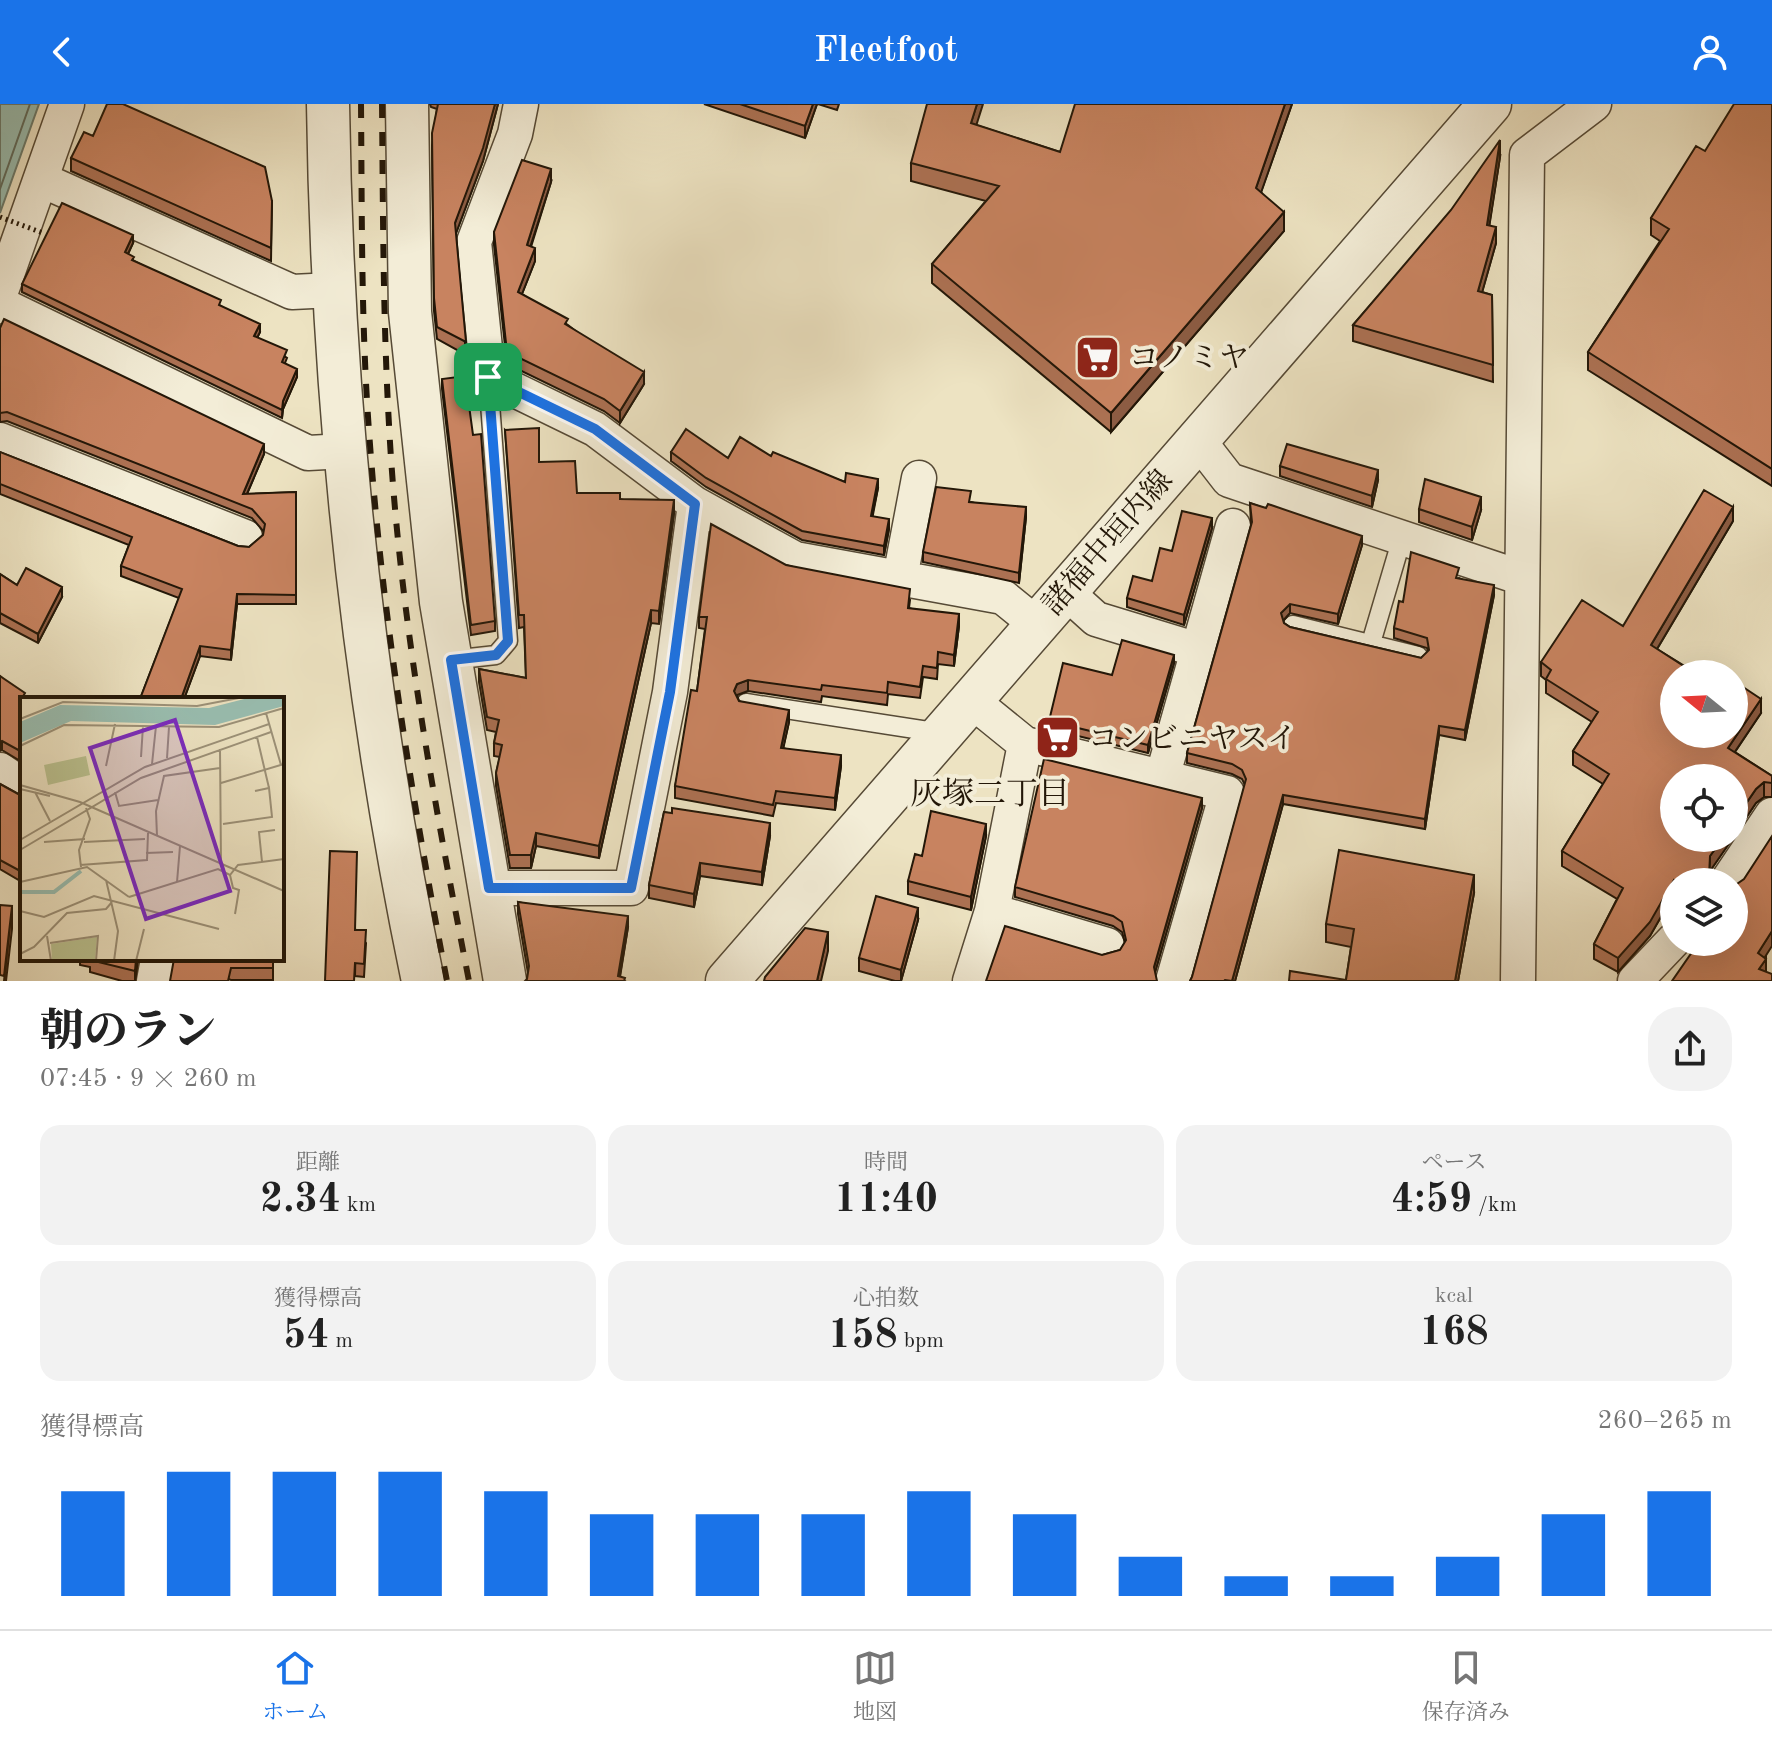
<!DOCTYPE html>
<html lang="ja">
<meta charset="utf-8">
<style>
:root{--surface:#fff;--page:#f2f2f2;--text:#222;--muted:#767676;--line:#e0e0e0;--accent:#1a73e8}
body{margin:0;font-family:"Old Standard TT","Noto Serif JP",serif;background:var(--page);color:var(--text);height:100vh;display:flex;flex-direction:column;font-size:30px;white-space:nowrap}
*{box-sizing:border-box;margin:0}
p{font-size:26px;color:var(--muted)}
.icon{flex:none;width:44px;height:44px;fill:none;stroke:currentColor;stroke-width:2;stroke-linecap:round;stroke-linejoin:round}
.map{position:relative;height:877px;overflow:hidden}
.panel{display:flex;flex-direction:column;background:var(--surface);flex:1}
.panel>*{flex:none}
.needle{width:52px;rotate:288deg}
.controls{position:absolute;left:1660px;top:556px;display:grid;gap:16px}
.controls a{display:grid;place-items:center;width:88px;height:88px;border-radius:50%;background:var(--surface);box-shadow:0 8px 32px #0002;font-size:40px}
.pin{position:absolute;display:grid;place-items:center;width:68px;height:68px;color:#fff;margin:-34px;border-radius:16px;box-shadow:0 4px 12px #0006}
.round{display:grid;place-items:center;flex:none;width:84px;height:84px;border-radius:32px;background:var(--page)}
.head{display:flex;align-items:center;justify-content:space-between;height:136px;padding:0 40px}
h1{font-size:44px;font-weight:800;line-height:60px}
.stats{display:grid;grid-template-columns:repeat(3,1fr);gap:12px;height:136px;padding:8px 40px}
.stats div{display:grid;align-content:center;border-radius:20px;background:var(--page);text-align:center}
.stats b{font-size:40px;font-weight:800}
.stats small{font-size:22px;font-weight:400}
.stats p{font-size:22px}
.chart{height:224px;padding:16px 40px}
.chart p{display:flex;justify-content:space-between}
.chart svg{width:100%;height:144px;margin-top:8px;stroke:var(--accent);stroke-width:6}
header{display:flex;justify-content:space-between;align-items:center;height:104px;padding:0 40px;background:var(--accent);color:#fff;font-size:36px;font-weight:800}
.dock{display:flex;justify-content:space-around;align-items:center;height:112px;border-top:2px solid var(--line);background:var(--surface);font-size:22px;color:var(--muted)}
.dock a{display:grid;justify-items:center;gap:4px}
.dock .current{color:var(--accent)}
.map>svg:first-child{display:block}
.water{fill:#99beb1;stroke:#6a7b6d;stroke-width:2}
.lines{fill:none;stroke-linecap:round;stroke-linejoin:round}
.shore{stroke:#5e6a5c;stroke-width:2}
.service-casing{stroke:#564a36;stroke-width:21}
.minor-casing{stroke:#564a36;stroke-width:37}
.tertiary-casing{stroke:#564a36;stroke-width:45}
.service{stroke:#f3edd7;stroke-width:18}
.minor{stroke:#f3edd7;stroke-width:34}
.tertiary{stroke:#f3edd7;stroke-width:42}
.rail{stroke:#231708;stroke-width:6;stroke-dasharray:14 14;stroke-linecap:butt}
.path-bridge{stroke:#231708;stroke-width:5;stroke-dasharray:2 4;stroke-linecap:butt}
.wall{fill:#ac7153;stroke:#231708;stroke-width:2}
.shaded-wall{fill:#8c5c43;stroke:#231708;stroke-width:2}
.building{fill:#c88360;stroke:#231708;stroke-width:2}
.route-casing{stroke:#fff;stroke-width:16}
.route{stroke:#1a73e8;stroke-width:10}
.labels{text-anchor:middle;stroke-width:8;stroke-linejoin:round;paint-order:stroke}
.poi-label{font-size:30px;fill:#231708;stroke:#f3edd7;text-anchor:start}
.street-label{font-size:30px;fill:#231708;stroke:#f3edd7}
.neighbourhood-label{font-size:32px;fill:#231708;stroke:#f3edd7}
.inset-river{fill:none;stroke:#99beb1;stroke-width:4}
.inset-road{fill:none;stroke:#9c9178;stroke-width:2}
.view{fill:#7b2cbf;fill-opacity:0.15;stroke:#7b2cbf;stroke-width:4}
.inset-edge{fill:none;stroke:#231708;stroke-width:4}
</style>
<header><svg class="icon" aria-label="back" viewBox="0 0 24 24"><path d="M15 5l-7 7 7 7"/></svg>Fleetfoot<svg class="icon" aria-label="person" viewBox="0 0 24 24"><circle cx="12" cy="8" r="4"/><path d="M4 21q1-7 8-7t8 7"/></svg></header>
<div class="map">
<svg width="1772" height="877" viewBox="0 0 1772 877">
<rect width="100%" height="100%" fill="#ede3c2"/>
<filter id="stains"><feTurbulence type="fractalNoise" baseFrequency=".0025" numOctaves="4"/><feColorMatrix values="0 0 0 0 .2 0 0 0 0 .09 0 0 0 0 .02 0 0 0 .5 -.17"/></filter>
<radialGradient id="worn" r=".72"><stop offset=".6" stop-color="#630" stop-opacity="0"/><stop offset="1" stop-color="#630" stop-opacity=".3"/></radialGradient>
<path class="water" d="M0 0H39L0 109Z"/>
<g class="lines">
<path class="shore" d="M0 85 30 0"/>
<defs>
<path id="service" d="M1293 521 1418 552
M1371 539 1402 434
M451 556 496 551 508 537 488 273
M746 599 941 629"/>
<path id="minor" d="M521 0 515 30 474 138 488 273 595 325 695 400 795 455 1003 493 1035 519
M42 76 292 188 333 186
M0 190 67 0
M0 200 308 349 345 347
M0 336 245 433
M1198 336 1229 376 1522 474
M900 474 919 374
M1065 487 1096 515 1198 546
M972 597 1025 640 1227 689 1173 877
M0 666 22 681
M1162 674 1233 422
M1727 778 1772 711
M489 784H631L670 588 695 400
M992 807 1107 841
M154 877 158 855
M970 877 992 807 1025 640
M1518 877 1527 51 1594 0
M1635 877 1674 836"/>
<path id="tertiary" d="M328 0C332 294 363 589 423 877
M407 0 410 208 441 498 505 877
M727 877 1490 0"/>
</defs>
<use href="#service" class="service-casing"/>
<use href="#minor" class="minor-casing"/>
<use href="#tertiary" class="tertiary-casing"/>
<use href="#service" class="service"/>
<use href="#minor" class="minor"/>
<use href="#tertiary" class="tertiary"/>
<path class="rail" d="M361 0C362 109 361 218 369 327 382 512 412 695 447 877
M382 0C383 107 383 214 389 321 399 508 433 693 469 877"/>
<path class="path-bridge" d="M0 113 43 129"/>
</g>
<path class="wall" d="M430 0H498L483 57 456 129 466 251 437 235 434 207 432 41 437 5 431 3Z
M704 0H817L805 34Z
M818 0H839L837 6Z
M1292 0 1261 88 1284 127 1111 328 932 179V160L986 97 911 77V59L976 21 1060 48Z
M1772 0V382L1588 266V248L1660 137 1651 131V114L1705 47Z
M93 32 272 97 271 157 71 67V54Z
M1500 53 1489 122 1496 139 1482 188 1492 191 1493 278 1353 237V221Z
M551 78 531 143 535 157 522 190 568 221 644 280 620 319 604 307 507 260 494 141V128Z
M133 139 128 150 134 157 221 202 260 228 257 234 287 254 285 259 297 273 283 305 282 314 22 188V180Z
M0 224 264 350 247 390 296 388V500H237L231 556 200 552 184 595H140L179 494 121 472V462L129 441 0 390V348L238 442 249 443 263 431 264 428 252 414 7 317 0 318Z
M442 275 495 517V527L471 531 442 285Z
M505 326 539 358 577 389 620 395 674 409 659 520 651 519 599 754 536 742 531 764H510L496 682V669L500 653 494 652V639L496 628 487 626 479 578V565L526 574 524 523 519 524Z
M671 348 728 354 771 352 845 378 878 384 872 412 889 425 884 451 802 436 706 383 671 357Z
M1280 362 1378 376 1372 403 1280 372Z
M971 398 1026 413 1019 479 923 458V448Z
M1250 399 1362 441 1338 520 1290 509 1283 517 1284 519 1290 523 1421 554 1428 548 1427 544 1394 534V524L1403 498 1459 474 1494 491 1465 636 1439 631 1425 725 1283 700 1235 877H1190L1192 873 1245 681 1242 675 1232 670 1187 659V649L1251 421Z
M1419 405 1481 406 1472 436 1419 418Z
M1733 417 1657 545 1761 609 1735 648 1772 672V693H1764L1756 699 1710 767V772L1718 778H1674V790L1650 832 1618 868 1594 855V840L1617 795 1562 762V747L1603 680 1573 661V647L1592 618 1546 589V576L1541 572V558L1623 522Z
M1212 424 1184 521 1127 503V494L1152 477 1172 447Z
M786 461 910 496 909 504 959 522 954 562 938 560 937 575 923 573 920 594 888 590 887 601 822 592 821 598 748 587 737 591 739 597 789 618 783 644 841 662 835 706 776 699 773 712 675 694V682L697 587 705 525 699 524V513Z
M0 470 17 481 62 493 38 539 0 519Z
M1174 559 1148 649 1049 625V617L1112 571Z
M0 572 25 595H22V658L2 646Z
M0 680 20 691 22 690V778L0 765Z
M1202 704 1155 868 1102 851 1120 846 1125 839 1122 828 1113 822 1015 793V783Z
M664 708 770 732 762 781 700 772 694 803 649 794V781Z
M986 732 971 806 908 790V777L922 752Z
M1474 789 1458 877H1289L1346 876 1351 843 1326 838V820Z
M518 798 628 823 620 873 625 877 527 875 528 869 518 810Z
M918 816 901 877H895L859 867V854Z
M356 826 366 839 364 873 355 872Z
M80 855H138L135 877H122L90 868V863L80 861Z
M174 855H273V876H231Z"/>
<path class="shaded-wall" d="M495 0H498L483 57 455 132V119Z
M813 0H817L805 34V22Z
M977 0H983L971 38V19Z
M1285 0H1292L1256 103V84Z
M1500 36V53L1487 137V121Z
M551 65V78L527 153V141Z
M1284 108V127L1111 328V309Z
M1496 123V139L1478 203V187Z
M133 131V139L125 156V148Z
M535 144V157L518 200V188Z
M260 220V228L254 240V232Z
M297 265V273L283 305 282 314 283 297Z
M644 268V280L620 319V307Z
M264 340V350L243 399V390Z
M1378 366V376L1372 403V392Z
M878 375V384L871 421V412Z
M1481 393V406L1472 436V423Z
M674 396V409L659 520V507Z
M1026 403V413L1019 479V469Z
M1733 403V417L1651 555V541Z
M1212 414V424L1184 521V511Z
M889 415V425L884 451V442Z
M1362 432V441L1338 520V510Z
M1494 481V491L1465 636V626Z
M62 483V493L38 539V530Z
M237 490V500L231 556V546Z
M1290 500V509L1281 519V509Z
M651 506V519L599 754V742Z
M959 510V522L954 562V551Z
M200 542V552L184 595H181Z
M1174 551V559L1148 649V641Z
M748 576V587L737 591 734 598V587L737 580Z
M1761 595V609L1728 658V644Z
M789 606V618L781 655V644Z
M1439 622V631L1425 725V715Z
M2 637V646L0 647V638Z
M841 651V662L835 706V694Z
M1764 678V693L1756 699 1734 732V717L1756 685Z
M1283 691V700L1235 877H1232Z
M1202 694V704L1154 872V863Z
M770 719V732L762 781V768Z
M986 720V732L971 806V793Z
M536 729V742L531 764V751Z
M1723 734H1733L1710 767 1709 778 1710 752Z
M700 759V772L694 803V790Z
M1474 771V789L1458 877H1455Z
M1674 776V790L1650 832 1618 868V854Z
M12 802V825L6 877H4Z
M918 804V816L901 877V866Z
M628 812V823L619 877 618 872Z
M1772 827V842L1758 864V849Z
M828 828V847L821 877H817Z
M136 855H138L135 877V867Z
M1766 855V870L1759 865Z"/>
<path class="building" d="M107 0H123L265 63 272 97 271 144 71 54 84 28 93 32Z
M438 0H495L483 44 455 119 466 238 437 223 434 194 432 29Z
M740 0H813L805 22Z
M927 0H977L971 19 1060 48 1075 0H1285L1256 84 1284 108 1111 309 932 160 999 82 911 59Z
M1734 0H1772V365L1588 248 1669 125 1651 114 1696 42 1705 47Z
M1500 36 1487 121 1496 123 1478 187 1492 191 1493 261 1353 221 1451 106Z
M522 56 551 65 527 141 535 144 518 188 568 215 565 220 644 268 620 307 604 295 507 248 494 128Z
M62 99 133 131 125 148 134 153 132 156 221 196 219 201 260 220 254 232 287 246 282 258 297 265 283 297 282 306 22 180Z
M4 215 264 340 243 390 296 388V491L237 490 231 546 200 542 181 595H140L182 485 121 462 132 433 0 380V348L238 442 249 443 263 431 265 420 252 405 7 308 0 309V224Z
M465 272 473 331 481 330 495 517 471 521 442 275Z
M539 324V358L575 357 577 389H620V395L674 396 659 507 651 506 599 742 536 729 531 751H510L496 669 502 641 494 639 499 616 487 613 479 565 526 574 524 511H519L505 326Z
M686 325 728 354 740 333 771 352 773 348 845 378 846 369 878 375 871 412 889 415 884 442 802 427 706 374 671 348Z
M1287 340 1378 366 1372 392 1280 362Z
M1425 375 1481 393 1472 423 1419 405Z
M936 383 971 387 969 398 1026 403 1019 469 923 448Z
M1704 386 1733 403 1651 541 1696 570H1674V630H1734V577L1761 595 1728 644 1772 672V679L1764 678 1756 685 1734 717V674H1674V734H1723L1710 752 1709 772 1717 778H1677L1674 776 1650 818 1618 854 1594 840 1623 784 1562 747 1609 670 1573 647 1598 608 1546 575 1551 566 1541 558 1582 496 1623 522Z
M1250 399 1266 404 1268 400 1362 432 1338 510 1290 500 1281 509 1284 519 1290 523 1421 554 1429 546 1427 534 1394 524 1399 497 1403 498 1411 448 1459 464 1456 474 1494 481 1465 626 1439 622 1425 715 1283 691 1232 877 1225 876 1224 877H1190L1192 873 1246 675 1242 666 1232 660 1187 649 1252 418Z
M1182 407 1212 414 1184 511 1127 494 1133 472 1152 477 1160 444 1172 447Z
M711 420 786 461 910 485 908 504 959 510 954 551 938 548 937 564 923 562 920 583 888 578 887 589 822 581 821 586 748 576 737 580 734 587 739 597 789 606 781 644 841 651 835 694 776 687 773 701 675 682 691 586 697 587 707 513H699Z
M26 464 62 483 38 530 0 509V470L17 481Z
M1122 536 1174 551 1148 641 1049 617 1063 559 1112 571Z
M1709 560 1724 570H1703Z
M0 572 25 589 22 594V648L2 637 0 638Z
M1044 655 1202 694 1154 863 1157 877H986L1005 822 1102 851 1120 846 1126 836 1122 818 1113 812 1015 783Z
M0 680 20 691 22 690V768L0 756Z
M672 704 770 719 762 768 700 759 694 790 649 781 664 708 672 709Z
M931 707 986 720 971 793 908 777 915 750 922 752Z
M1772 732V827L1758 849 1766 855 1759 865 1772 870V877H1672L1699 838H1734V782L1744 775Z
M1339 746 1474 771 1455 877H1289L1290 867 1346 876 1354 825 1326 820Z
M330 747 357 748 355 826H366L364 860 355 859 354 877H325Z
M876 792 918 804 901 866 859 854Z
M518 798 628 812 618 872 625 874 624 877H525L527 875 529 862Z
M0 801 12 802 4 872 0 871Z
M805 824 828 828 817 877H764L765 873Z
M136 855 135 867 90 856V855Z
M174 855H273V864H231L228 877H170Z"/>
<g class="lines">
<defs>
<path id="route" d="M488 273 595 325 695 400 670 588 631 784H489L451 556 496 551 508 537Z"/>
</defs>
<use href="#route" class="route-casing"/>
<use href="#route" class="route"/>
</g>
<defs>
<symbol id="supermarket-square" viewBox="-11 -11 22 22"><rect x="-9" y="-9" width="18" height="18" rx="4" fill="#8f2418" stroke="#f3edd7"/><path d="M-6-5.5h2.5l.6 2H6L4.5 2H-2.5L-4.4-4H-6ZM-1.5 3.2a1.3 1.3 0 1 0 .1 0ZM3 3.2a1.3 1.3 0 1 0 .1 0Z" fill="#fff"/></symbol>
</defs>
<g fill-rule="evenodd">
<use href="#supermarket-square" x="1072" y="228" width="51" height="51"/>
<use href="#supermarket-square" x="1032" y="608" width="51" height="51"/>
</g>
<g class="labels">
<g class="poi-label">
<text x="1129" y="263">コノミヤ</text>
<text x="1088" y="644">コンビニヤスイ</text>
</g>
<g class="street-label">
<text transform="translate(1107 438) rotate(-49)" y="10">諸福中垣内線</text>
</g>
<g class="neighbourhood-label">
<text x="990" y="700">灰塚二丁目</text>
</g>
</g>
<g transform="translate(20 593)">
<rect width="264" height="264" fill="#ede3c2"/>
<path d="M66 59 70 78 28 88 24 68ZM77 240 75 264H32L31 247Z" fill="#bbc391"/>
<path d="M232 0H264V9L195 28 51 24 0 46V25L40 8 189 11Z" fill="#99beb1"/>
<path class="inset-river" d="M0 195H34L61 174"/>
<path class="inset-road" d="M246 16 261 68M0 22 43 5 177 9 224 0M237 40 249 91M0 49 44 28 199 30 264 11M200 52 201 166M121 60 123 29M147 61 149 30M132 67 136 29M86 69 95 27M201 86 264 67M0 88 60 105 264 194M0 92 30 99M15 95 30 124M95 95 99 109 138 103M203 127 252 120 249 91 235 94M137 139 136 114 144 79 200 71M0 143 125 70 249 27M24 145 65 142M64 145 125 142M0 153 121 81 251 35M126 156 153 155M242 165 239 135 255 133M60 168 127 163 128 136M61 170 59 153 70 122 66 111M210 178 213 191 219 193 215 217M86 183 98 234 94 264M0 185 67 170 109 200M157 185 160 149M109 200 198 172 210 178 218 168 264 162M0 214 24 220 74 199 199 232M27 239 31 264M30 246 78 239 76 264M0 257 14 250 47 216 86 212 92 205M116 264 124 232"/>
<path class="view" d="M155 23 210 194 126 222 70 51Z"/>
<rect width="264" height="264" class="inset-edge"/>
</g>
<rect width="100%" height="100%" filter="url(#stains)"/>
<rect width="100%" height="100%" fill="url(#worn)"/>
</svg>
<div class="controls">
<a><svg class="needle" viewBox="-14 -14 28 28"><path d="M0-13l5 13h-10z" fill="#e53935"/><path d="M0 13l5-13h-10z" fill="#767676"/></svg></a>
<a><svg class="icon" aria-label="locate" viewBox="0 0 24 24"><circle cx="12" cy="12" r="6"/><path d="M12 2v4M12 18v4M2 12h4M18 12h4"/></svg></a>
<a><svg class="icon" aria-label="layers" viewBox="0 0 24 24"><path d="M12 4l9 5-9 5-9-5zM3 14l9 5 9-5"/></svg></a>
</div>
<div class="pin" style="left:488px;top:273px;background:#1e9e55"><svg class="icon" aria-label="arrive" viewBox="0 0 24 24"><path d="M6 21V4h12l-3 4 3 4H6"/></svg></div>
</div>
<section class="panel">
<div class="head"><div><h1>朝のラン</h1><p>07:45 · 9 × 260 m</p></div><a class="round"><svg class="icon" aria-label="share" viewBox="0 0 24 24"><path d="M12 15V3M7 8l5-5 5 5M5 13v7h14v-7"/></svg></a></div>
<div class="stats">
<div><p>距離</p><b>2.34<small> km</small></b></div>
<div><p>時間</p><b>11:40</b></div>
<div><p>ペース</p><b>4:59<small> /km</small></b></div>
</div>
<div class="stats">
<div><p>獲得標高</p><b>54<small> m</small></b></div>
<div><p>心拍数</p><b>158<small> bpm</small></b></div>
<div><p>kcal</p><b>168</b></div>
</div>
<div class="chart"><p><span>獲得標高</span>260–265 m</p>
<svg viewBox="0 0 160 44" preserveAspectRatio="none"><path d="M5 44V12M15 44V6M25 44V6M35 44V6M45 44V12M55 44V19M65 44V19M75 44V19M85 44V12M95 44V19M105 44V32M115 44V38M125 44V38M135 44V32M145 44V19M155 44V12"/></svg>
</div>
</section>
<nav class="dock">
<a class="current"><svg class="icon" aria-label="home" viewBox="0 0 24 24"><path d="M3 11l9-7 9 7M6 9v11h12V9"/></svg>ホーム</a>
<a><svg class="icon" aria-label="map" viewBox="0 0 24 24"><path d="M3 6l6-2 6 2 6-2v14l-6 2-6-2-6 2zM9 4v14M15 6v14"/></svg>地図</a>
<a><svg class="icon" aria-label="saved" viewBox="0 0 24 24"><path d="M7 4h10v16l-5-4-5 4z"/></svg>保存済み</a>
</nav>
